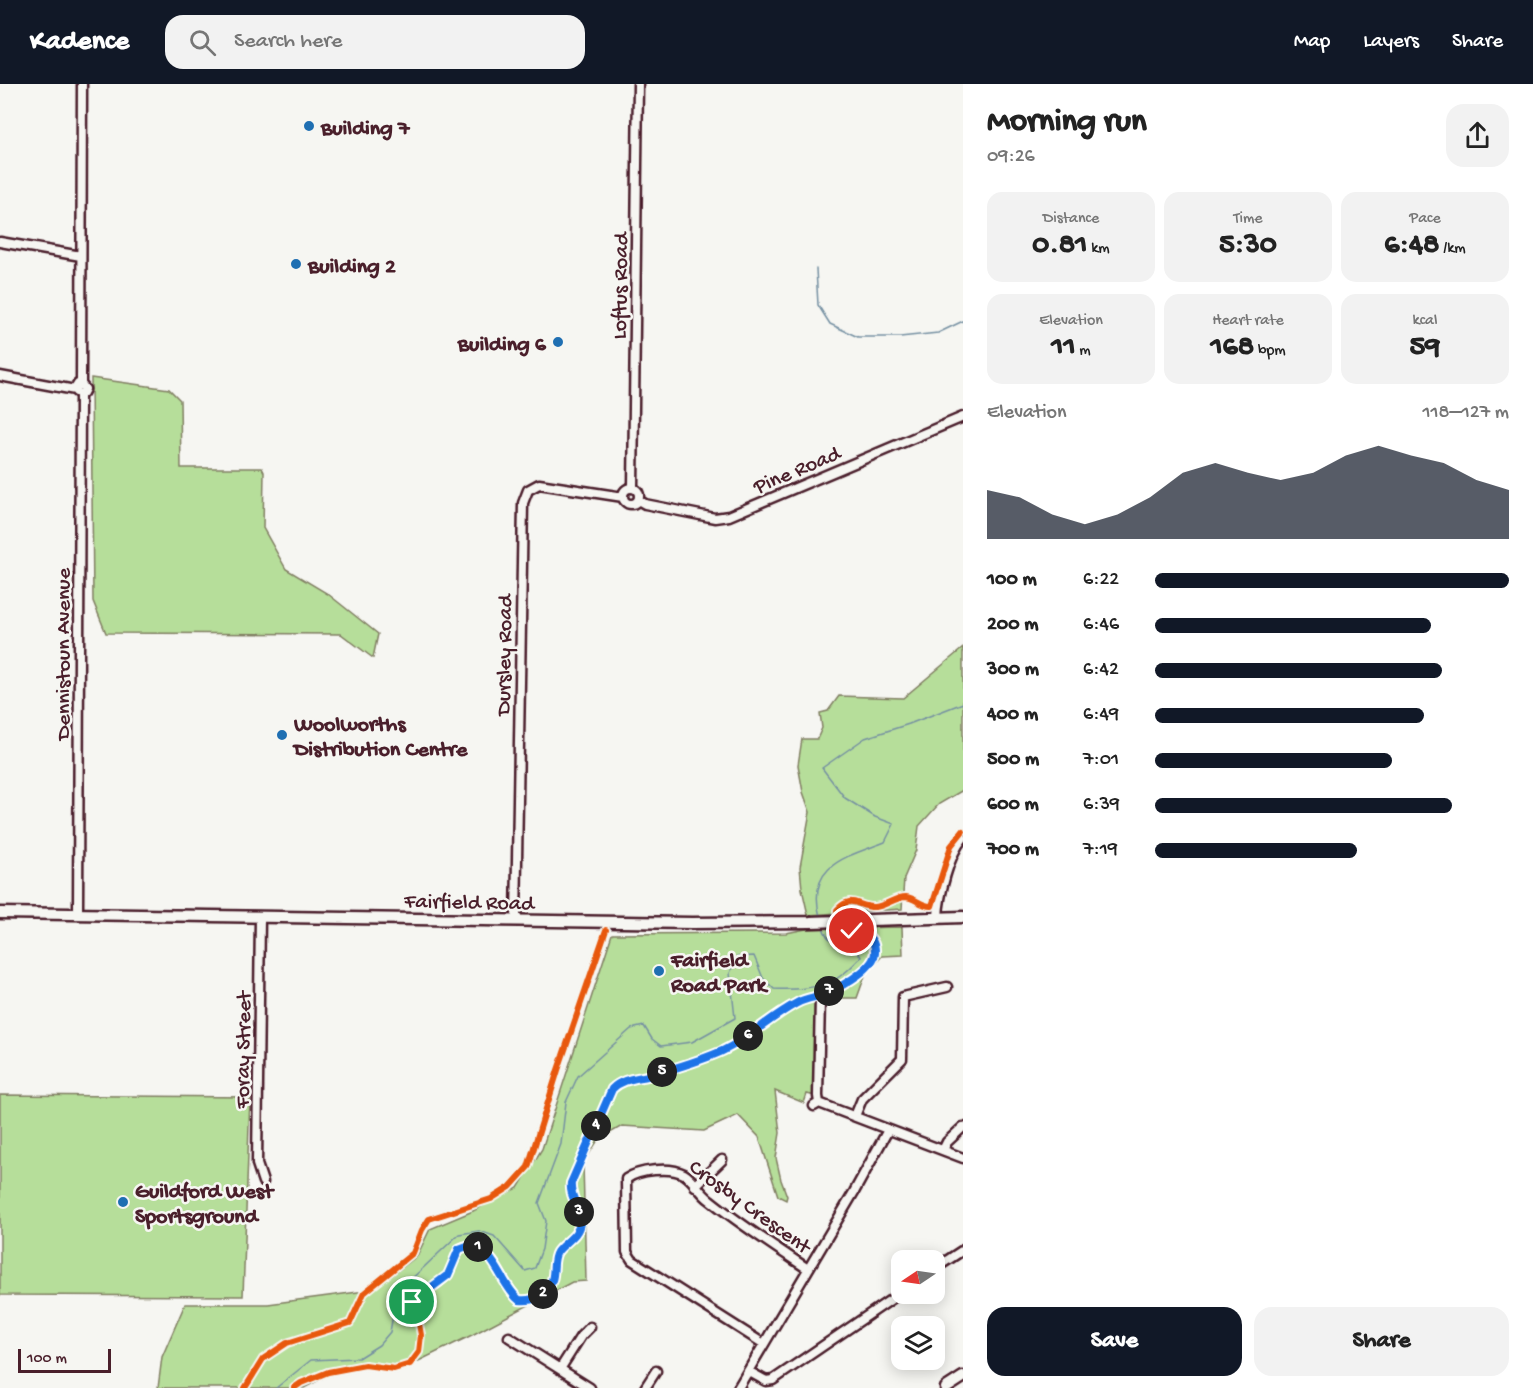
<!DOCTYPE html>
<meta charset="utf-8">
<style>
:root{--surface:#fff;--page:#f2f2f2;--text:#222;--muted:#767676;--accent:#111827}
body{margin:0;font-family:"Gochi Hand",sans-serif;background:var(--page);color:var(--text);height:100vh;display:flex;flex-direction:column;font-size:22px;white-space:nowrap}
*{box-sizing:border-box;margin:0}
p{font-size:20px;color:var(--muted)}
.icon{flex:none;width:33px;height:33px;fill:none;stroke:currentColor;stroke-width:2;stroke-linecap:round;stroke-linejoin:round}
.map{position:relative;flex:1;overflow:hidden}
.panel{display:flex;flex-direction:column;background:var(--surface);width:570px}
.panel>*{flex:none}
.needle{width:39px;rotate:257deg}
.controls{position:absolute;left:891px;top:1166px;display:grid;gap:12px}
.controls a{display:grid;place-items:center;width:54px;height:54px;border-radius:12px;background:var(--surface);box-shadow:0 3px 15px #0003;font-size:30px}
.scale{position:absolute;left:18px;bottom:15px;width:93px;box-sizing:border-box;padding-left:6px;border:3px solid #4a1f2b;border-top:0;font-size:16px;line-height:21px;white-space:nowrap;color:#4a1f2b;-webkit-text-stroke:4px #f6f6f2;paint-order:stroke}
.pin{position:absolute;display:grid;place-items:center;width:51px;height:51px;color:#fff;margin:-26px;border:3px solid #fff;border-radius:50%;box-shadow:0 2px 6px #0007}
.km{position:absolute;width:30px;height:30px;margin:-15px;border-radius:50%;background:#222;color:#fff;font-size:16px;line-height:30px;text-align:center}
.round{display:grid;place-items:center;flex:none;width:63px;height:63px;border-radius:18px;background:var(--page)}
.summary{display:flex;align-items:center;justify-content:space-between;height:102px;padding:0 24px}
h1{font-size:33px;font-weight:800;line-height:45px}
.figures{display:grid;grid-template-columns:repeat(3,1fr);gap:9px;height:102px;padding:6px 24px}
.figures div{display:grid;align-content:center;border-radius:15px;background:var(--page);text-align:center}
.figures b{font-size:30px;font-weight:800}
.figures small{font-size:16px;font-weight:400}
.figures p{font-size:16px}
.chart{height:168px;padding:12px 24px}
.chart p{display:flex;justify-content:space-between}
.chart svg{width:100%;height:108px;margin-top:6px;fill:var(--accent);opacity:.7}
.action{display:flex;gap:12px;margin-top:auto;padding:12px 24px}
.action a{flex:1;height:69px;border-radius:18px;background:var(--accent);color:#fff;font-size:24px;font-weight:800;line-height:69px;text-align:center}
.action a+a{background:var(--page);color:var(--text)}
ul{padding:0 24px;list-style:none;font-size:20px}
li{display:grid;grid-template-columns:96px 72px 1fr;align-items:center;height:45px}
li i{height:15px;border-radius:8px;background:var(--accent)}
header{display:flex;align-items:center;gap:36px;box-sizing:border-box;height:84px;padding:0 30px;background:var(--accent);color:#fff}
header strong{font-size:28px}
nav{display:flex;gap:33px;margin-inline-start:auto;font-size:21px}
.search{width:420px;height:54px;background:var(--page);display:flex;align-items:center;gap:15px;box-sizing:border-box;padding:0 21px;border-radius:18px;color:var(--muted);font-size:22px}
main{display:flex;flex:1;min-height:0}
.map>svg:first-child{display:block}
.green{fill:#b6de9a;stroke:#807e62;stroke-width:1.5}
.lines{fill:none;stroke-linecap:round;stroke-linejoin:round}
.stream{stroke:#7590a2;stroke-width:1.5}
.minor-casing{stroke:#4a1f2b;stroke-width:13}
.major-casing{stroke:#4a1f2b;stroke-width:15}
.minor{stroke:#f6f6f2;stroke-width:8}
.major{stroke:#f6f6f2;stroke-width:10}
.cycleway-casing{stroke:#f6f6f2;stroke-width:10}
.cycleway{stroke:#e8590c;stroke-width:6}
.route-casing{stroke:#fff;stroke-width:12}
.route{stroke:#1a73e8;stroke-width:8}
.poi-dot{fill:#1f6fb2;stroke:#f6f6f2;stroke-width:2}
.labels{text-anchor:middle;stroke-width:5;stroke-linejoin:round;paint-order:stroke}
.poi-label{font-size:22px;font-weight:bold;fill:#4a1f2b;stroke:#f6f6f2;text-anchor:start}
.street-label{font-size:22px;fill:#4a1f2b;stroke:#f6f6f2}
</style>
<header>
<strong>Kadence</strong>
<div class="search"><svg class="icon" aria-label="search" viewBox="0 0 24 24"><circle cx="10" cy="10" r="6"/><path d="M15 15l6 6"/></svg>Search here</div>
<nav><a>Map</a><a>Layers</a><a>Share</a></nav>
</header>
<main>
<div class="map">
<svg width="963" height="1304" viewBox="0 0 963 1304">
<rect width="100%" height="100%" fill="#f6f6f2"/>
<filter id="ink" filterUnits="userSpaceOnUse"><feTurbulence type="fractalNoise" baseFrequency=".0167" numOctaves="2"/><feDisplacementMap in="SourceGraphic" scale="12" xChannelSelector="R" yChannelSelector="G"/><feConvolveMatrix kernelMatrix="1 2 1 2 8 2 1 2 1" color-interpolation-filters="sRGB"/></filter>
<g filter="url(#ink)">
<path class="green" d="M91 294 169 305 180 316 181 384H262L264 388 263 444 286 485 328 510 378 550 373 574 341 550 106 549 93 517Z
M963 564V706L939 720 919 742 916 766 904 794 902 825 808 831 802 805 800 783 810 728 803 708 798 681 802 655H817L822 644 820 629 828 627 839 612 903 614Z
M902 843 903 871 882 872 866 889 857 914H817L815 1012 807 1010 804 1019 775 1007 780 1049 776 1074 781 1096 787 1112 786 1116 778 1112 759 1053 738 1031 704 1047 622 1042 598 1056 583 1079 586 1197 572 1198 472 1251 396 1288 369 1284 329 1291 304 1304H158L162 1273 185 1220H268L373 1206 417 1172 430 1145 473 1127 518 1104 542 1065 612 850 786 849 806 845Z
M0 1011 250 1013 243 1212 0 1211Z"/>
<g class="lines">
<path class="stream" d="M816 185 818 221 830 240 858 253H900L938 249 963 237
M820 833C806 780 847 773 885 758L894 740 875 733 845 714 822 684 865 654 909 640 963 619
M276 1304 311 1276 358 1274 379 1261 390 1248 396 1214 404 1202 459 1150 479 1147 494 1152 525 1187 535 1184 542 1165 546 1137 539 1119 561 1060 566 1018 578 992 631 945 644 942 652 955 661 962 692 958 735 934 730 889 737 873 754 872 763 894 774 905C796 906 825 905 843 890 850 885 855 879 861 873L854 862C840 861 827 859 823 843"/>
<defs>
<path id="minor" d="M0 158 81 172
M0 292 75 306
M81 300H78L75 305 76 308 80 310 83 309 85 305 81 300 82 0
M633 403 638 0
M623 412a8 8 0 1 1 16 0a8 8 0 1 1-16 0Z
M638 416 645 420 715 434 729 432 963 333
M78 830 80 310
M260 833 257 1080 263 1098
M938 833C939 811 949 770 963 754
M516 836 523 419 528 406 539 400 623 413
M819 1019 818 1012 820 914
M814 1022 819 1019 963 1074
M855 1032 862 1015 902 975 903 913 947 903
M943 1066 947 1058 963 1043
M695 1102 722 1076
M934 1185 963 1166
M509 1253 590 1304
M764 1260 632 1176 627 1168 626 1095C638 1086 670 1082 684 1090 694 1096 700 1109 710 1116 741 1141 775 1163 808 1185
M560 1285 581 1252 590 1243
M748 1287 766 1297 773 1296 902 1208
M645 1304 656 1287
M738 1304 854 1108 888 1046"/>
<path id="major" d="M0 829 692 839 810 838 963 833
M946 1304 963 1293"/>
</defs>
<use href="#minor" class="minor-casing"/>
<use href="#major" class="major-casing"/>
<use href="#minor" class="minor"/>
<use href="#major" class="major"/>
<defs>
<path id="cycleway" d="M819 912C841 902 887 884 871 854 858 845 849 851 839 845L837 826C852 809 858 824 875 823 886 822 895 813 906 813 916 814 922 823 932 822L951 762 963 747
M245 1304 263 1275 287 1259 350 1239 364 1209 413 1169 422 1146 429 1135 491 1115 510 1103 528 1083 558 986 606 846
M294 1304 301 1299 328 1288 365 1281 394 1285 410 1280 419 1268 421 1251 419 1240 410 1228 412 1218C423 1209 437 1203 447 1192 452 1186 453 1179 456 1171 464 1151 484 1166 493 1177 503 1189 507 1206 520 1216 534 1218 548 1210 552 1196 555 1187 552 1176 557 1168 564 1158 578 1153 580 1139 582 1124 569 1114 571 1099L612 1005C624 994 640 994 655 990 676 984 699 977 720 968 755 953 781 918 819 912L820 914"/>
</defs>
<use href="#cycleway" class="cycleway-casing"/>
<use href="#cycleway" class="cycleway"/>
</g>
</g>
<g class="lines" filter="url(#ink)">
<defs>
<path id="route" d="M412 1218 448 1191 459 1165 470 1161C497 1168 500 1200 519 1216 534 1218 548 1210 552 1196 555 1187 552 1176 557 1168 564 1158 578 1153 580 1139 582 1124 569 1114 571 1099L612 1005C624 993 640 995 655 990 676 984 699 977 720 968 748 956 770 933 797 919 804 915 811 914 819 912 834 907 874 886 875 869 876 855 865 847 852 847"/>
</defs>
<use href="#route" class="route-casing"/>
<use href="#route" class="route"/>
</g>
<g class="poi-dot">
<circle cx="309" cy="42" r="6"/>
<circle cx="296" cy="180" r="6"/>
<circle cx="558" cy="258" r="6"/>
<circle cx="282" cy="651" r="6"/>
<circle cx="659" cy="887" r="6"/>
<circle cx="123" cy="1118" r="6"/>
</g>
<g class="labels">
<g class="poi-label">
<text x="321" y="50">Building 7</text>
<text x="308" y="188">Building 2</text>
<text x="546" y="266" text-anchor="end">Building 6</text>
<text x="294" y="646">Woolworths<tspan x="294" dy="25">Distribution Centre</tspan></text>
<text x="671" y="882">Fairfield<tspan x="671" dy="25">Road Park</tspan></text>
<text x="135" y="1113">Guildford West<tspan x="135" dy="25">Sportsground</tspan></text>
</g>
<g class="street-label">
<text transform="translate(618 202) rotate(-89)" y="8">Loftus Road</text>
<text transform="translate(796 384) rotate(-23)" y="8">Pine Road</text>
<text transform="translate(61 570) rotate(-90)" y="8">Dennistoun Avenue</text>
<text transform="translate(502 571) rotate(-89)" y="8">Dursley Road</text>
<text transform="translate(469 816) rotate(1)" y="8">Fairfield Road</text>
<text transform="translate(241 966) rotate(-89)" y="8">Foray Street</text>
<text transform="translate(751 1121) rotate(36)" y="8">Crosby Crescent</text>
</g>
</g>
</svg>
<div class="controls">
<a><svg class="needle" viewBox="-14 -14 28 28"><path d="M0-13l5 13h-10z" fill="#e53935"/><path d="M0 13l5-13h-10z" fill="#767676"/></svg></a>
<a><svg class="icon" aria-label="layers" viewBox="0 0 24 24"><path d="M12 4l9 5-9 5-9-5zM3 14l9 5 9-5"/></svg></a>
</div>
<div class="scale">100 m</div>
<div class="pin" style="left:412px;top:1218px;background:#1e9e55"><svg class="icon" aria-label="arrive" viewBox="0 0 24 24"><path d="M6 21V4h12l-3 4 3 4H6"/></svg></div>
<div class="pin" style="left:852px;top:847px;background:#d93025"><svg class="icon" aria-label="check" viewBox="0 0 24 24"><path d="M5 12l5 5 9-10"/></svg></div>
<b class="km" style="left:478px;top:1163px">1</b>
<b class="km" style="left:543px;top:1210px">2</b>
<b class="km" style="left:579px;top:1128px">3</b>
<b class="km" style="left:596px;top:1042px">4</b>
<b class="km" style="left:662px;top:988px">5</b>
<b class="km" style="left:748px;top:952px">6</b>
<b class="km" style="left:829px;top:907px">7</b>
</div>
<section class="panel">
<div class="summary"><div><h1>Morning run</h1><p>09:26</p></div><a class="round"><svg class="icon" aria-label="share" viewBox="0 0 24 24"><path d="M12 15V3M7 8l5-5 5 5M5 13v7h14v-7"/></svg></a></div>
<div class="figures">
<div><p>Distance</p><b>0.81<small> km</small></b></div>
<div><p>Time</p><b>5:30</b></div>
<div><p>Pace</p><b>6:48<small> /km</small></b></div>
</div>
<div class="figures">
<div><p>Elevation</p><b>11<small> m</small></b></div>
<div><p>Heart rate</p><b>168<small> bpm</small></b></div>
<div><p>kcal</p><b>59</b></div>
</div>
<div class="chart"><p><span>Elevation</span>118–127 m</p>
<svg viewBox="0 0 160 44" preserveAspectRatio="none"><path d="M0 44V24L10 27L20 34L30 38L40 34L50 27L60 17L70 13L80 17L90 20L100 17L110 10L120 6L130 10L140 13L150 20L160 24V44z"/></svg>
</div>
<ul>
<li><b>100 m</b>6:22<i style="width:100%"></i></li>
<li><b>200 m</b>6:46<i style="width:78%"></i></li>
<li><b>300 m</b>6:42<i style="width:81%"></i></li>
<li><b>400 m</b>6:49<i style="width:76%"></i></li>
<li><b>500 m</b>7:01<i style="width:67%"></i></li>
<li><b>600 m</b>6:39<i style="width:84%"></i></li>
<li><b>700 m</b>7:19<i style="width:57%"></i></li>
</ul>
<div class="action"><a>Save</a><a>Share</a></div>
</section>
</main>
